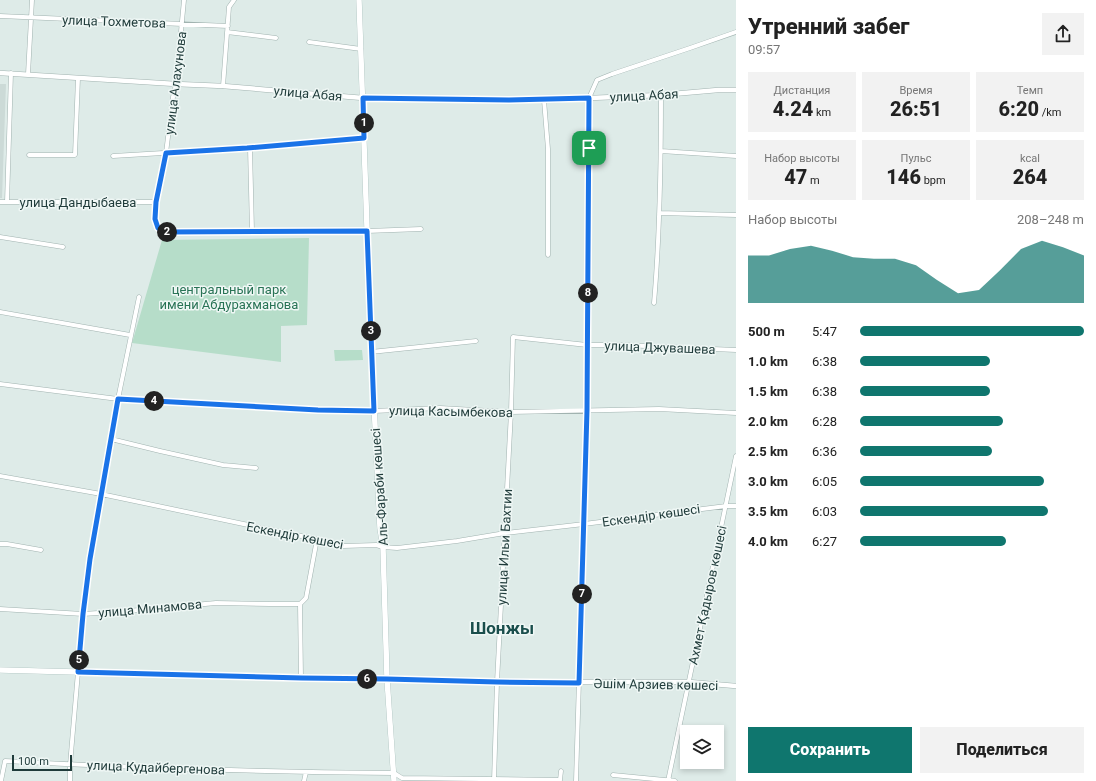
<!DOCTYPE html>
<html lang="ru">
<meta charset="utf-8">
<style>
:root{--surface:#fff;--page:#f2f2f2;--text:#222;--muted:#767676;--accent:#0f766e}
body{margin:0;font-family:Roboto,sans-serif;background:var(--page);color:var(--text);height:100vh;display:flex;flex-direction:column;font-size:15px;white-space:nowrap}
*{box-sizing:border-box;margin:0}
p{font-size:13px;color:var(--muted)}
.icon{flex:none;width:22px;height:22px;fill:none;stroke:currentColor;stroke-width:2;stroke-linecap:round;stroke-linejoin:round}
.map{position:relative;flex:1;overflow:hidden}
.panel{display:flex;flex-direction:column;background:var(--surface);width:360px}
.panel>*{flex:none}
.tools{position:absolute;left:680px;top:725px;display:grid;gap:8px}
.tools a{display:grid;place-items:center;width:44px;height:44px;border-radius:0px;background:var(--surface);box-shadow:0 2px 6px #0003;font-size:20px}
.scale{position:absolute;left:12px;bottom:10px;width:60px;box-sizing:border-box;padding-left:4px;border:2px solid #1f3b3a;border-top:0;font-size:11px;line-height:14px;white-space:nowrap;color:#1f3b3a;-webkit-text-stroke:3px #eff7f5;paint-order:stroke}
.pin{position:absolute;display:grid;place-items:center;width:34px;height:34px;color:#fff;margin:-17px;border-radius:8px;box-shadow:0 2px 6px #0006}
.km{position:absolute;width:20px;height:20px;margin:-10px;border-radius:50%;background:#222;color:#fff;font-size:11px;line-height:20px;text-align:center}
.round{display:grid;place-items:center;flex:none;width:42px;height:42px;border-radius:0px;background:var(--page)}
.headline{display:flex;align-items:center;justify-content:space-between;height:68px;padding:0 12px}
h1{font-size:22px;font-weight:800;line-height:30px}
.metrics{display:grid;grid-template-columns:repeat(3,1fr);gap:6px;height:68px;padding:4px 12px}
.metrics div{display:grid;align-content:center;border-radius:0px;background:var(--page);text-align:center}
.metrics b{font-size:20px;font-weight:800}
.metrics small{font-size:11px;font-weight:400}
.metrics p{font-size:11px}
.chart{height:112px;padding:8px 12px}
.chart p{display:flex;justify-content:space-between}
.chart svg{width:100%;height:72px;margin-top:4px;fill:var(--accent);opacity:.7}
.primary-button{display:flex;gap:8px;margin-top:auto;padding:8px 12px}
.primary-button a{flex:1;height:46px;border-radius:0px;background:var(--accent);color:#fff;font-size:16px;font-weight:800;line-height:46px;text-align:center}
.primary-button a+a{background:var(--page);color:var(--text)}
ul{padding:0 12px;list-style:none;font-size:13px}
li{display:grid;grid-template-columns:64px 48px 1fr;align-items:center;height:30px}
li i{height:10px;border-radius:5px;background:var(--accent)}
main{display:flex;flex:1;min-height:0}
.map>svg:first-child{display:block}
.built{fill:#ccdad7}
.green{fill:#b6ddc9}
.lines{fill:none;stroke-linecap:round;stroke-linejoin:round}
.minor-casing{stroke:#a1b3b0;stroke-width:5}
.tertiary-casing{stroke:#a1b3b0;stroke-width:5.5}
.secondary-casing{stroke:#9db7b3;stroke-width:6}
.minor{stroke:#fff;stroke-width:4}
.tertiary{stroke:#fff;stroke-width:4.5}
.secondary{stroke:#fff;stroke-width:5.5}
.route-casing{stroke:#fff;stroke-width:8}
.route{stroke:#1a73e8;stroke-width:5}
.labels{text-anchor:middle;stroke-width:3;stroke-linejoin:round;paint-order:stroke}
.street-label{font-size:13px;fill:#1f3b3a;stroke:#eff7f5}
.park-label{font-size:13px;fill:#287355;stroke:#eff7f5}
.district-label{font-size:17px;font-weight:bold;fill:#1a4e4c;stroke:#eff7f5}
</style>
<main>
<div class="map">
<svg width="736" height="781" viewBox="0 0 736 781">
<rect width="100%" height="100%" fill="#deebe8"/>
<path class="built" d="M0 84H6L2 198H0Z"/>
<path class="green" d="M309 238 307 325 281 326V362L132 343 162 240Z
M334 350H362L363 360 335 361Z"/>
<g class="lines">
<defs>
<path id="minor" d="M184 0 176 84 173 97 166 153 156 202 155 219 158 228 166 232 367 231 421 229
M0 16 228 26
M227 32 276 38
M309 42 361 49
M28 74 32 0
M223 86 229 7 234 0
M544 100 548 149V255
M250 148 252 231
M661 151 736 156
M29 155H75L78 78
M113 156 247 148 364 138
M0 202H156
M7 202 11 73
M659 213 736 215
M0 237 63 247
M654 303C660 234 661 164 661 95
M0 312 130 335
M371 352 476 341
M0 384 118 399 318 410 374 411 440 408 511 412 659 409 736 413
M111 439 160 451 223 465 256 468
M0 476 101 494 291 534 322 540 343 546 376 545 383 547 397 548 457 541 505 533 584 524 726 506H736
M0 544H7L41 550
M0 609 83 614 128 611 216 603 270 604H300
M301 678 300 604 306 598 317 539
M613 775 675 781
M1 781 5 761C135 768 265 772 394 773L402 778 560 780 561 771
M70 781V765L83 614 91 559 118 399 139 297
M304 781 306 772
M494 781 497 682 511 412 513 337 587 345H623L736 350
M576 781 587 410 589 98 597 80 612 74 690 48 736 32
M668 781 736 456"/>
<path id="tertiary" d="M0 73 176 84 223 86 363 98 509 100H544L661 95 718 90H736
M387 679 497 682H689L736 686"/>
<path id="secondary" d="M359 0 371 342 380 528 383 547 387 679 394 781
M0 670 301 678 387 679"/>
</defs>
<use href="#minor" class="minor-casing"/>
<use href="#tertiary" class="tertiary-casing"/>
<use href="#secondary" class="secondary-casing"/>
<use href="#minor" class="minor"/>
<use href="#tertiary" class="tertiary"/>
<use href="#secondary" class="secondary"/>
</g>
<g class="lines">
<defs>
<path id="route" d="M363 98 509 100 589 98 587 410 579 683 497 682 387 679 302 678 78 672 83 614 90 559 118 399 318 410 374 411 367 231 166 232 158 228 155 219 156 202 166 153 247 148 364 138Z"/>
</defs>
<use href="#route" class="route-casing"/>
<use href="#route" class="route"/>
</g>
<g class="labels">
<g class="street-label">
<text transform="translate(114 21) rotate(2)" y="5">улица Тохметова</text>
<text transform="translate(175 83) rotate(-83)" y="5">улица Алахунова</text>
<text transform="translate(308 93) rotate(5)" y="5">улица Абая</text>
<text transform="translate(644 95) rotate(-3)" y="5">улица Абая</text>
<text x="78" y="207">улица Дандыбаева</text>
<text transform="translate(660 347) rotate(2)" y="5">улица Джувашева</text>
<text transform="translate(451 411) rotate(1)" y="5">улица Касымбекова</text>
<text transform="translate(379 487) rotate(-94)" y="5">Аль-Фараби көшесі</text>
<text transform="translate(651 515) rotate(-8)" y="5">Ескендір көшесі</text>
<text transform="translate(295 535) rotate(11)" y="5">Ескендір көшесі</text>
<text transform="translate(504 547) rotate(-87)" y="5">улица Ильи Бахтии</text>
<text transform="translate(707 595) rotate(-78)" y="5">Ахмет Қадыров көшесі</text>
<text transform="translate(150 608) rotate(-5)" y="5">улица Минамова</text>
<text transform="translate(656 684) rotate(1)" y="5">Әшім Арзиев көшесі</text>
<text transform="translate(156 767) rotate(2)" y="5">улица Кудайбергенова</text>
</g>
<g class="park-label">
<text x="229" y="294">центральный парк<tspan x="229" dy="15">имени Абдурахманова</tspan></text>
</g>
<g class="district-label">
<text x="502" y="634">Шонжы</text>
</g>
</g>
</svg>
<div class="tools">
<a><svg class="icon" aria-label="layers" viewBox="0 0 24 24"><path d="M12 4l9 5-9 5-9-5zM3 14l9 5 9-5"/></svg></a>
</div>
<div class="scale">100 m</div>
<div class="pin" style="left:589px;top:148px;background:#1e9e55"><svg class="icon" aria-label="arrive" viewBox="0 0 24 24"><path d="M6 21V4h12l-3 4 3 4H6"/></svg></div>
<b class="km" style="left:364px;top:123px">1</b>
<b class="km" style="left:167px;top:232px">2</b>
<b class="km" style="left:371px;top:331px">3</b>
<b class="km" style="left:154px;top:401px">4</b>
<b class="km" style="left:79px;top:660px">5</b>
<b class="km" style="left:367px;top:679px">6</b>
<b class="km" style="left:582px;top:594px">7</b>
<b class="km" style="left:588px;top:293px">8</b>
</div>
<section class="panel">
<div class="headline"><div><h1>Утренний забег</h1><p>09:57</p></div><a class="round"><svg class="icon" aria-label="share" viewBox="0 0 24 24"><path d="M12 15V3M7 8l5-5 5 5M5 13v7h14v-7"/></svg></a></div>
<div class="metrics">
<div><p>Дистанция</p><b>4.24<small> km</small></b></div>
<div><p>Время</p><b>26:51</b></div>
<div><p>Темп</p><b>6:20<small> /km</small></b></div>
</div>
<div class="metrics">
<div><p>Набор высоты</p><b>47<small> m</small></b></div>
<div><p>Пульс</p><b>146<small> bpm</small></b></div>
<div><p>kcal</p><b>264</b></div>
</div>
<div class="chart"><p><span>Набор высоты</span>208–248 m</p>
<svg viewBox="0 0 160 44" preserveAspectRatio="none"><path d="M0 44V15L10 15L20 11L30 9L40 12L50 16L60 17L70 17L80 21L90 30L100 38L110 36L120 24L130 11L140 6L150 10L160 15V44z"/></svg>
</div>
<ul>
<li><b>500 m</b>5:47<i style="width:100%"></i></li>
<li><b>1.0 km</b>6:38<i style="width:58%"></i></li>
<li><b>1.5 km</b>6:38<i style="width:58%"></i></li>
<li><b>2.0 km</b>6:28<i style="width:64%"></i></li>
<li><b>2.5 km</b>6:36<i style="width:59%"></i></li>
<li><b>3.0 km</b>6:05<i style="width:82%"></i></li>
<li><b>3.5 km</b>6:03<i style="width:84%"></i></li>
<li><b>4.0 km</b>6:27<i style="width:65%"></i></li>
</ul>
<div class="primary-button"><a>Сохранить</a><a>Поделиться</a></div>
</section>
</main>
